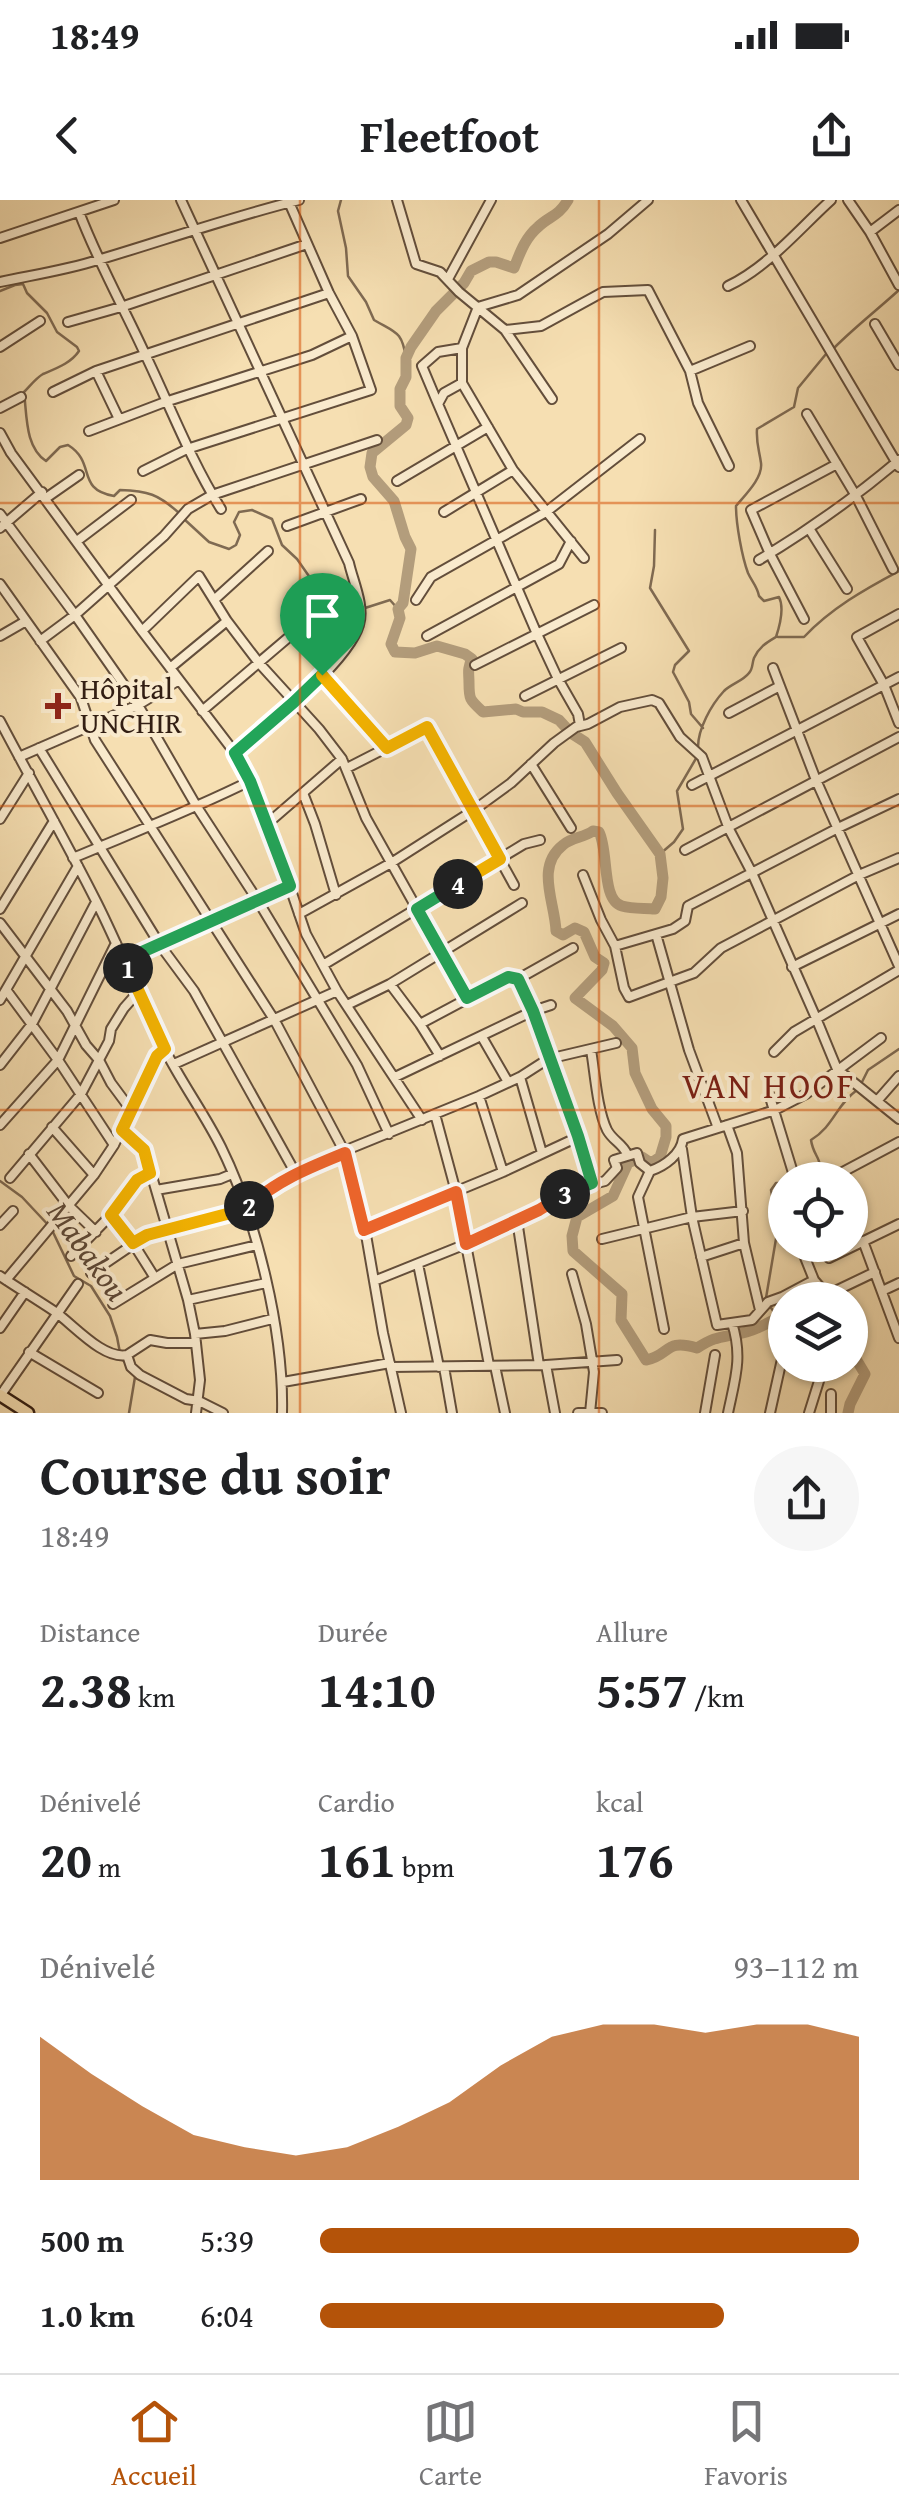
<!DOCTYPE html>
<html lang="fr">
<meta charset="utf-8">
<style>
:root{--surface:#fff;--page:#f6f6f6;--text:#202124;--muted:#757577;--line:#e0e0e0;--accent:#b45309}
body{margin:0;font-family:"Gentium Book Plus",serif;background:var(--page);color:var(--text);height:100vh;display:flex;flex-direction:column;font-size:38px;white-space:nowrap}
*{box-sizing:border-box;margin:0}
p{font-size:32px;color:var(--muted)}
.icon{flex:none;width:55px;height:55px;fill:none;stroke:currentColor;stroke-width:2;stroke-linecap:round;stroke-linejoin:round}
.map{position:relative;height:1213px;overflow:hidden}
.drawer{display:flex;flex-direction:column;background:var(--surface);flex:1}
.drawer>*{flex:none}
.buttons{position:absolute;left:768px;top:962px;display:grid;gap:20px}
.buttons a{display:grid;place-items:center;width:100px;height:100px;border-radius:50%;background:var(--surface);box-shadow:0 2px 8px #0004;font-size:50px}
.pin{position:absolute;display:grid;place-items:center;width:85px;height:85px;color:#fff;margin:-102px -42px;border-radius:50% 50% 50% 0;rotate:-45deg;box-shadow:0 0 10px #0007}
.pin .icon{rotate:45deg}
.km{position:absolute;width:50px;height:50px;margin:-25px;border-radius:50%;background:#222;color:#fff;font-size:28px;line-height:50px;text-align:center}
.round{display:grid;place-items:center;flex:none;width:105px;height:105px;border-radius:52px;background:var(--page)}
.head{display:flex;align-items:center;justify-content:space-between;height:170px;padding:0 40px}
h1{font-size:55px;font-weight:600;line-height:75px}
.figures{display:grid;grid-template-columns:repeat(3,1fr);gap:15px;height:170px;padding:10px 40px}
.figures div{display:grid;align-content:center}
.figures b{font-size:50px;font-weight:600}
.figures small{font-size:28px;font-weight:400}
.figures p{font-size:28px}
.chart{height:280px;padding:20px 40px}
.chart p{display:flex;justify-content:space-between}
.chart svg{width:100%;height:180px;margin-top:10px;fill:var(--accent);opacity:.7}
ul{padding:0 40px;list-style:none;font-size:32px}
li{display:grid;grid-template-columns:160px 120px 1fr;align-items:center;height:75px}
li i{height:25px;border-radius:12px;background:var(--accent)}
.status{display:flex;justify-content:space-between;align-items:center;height:70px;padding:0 50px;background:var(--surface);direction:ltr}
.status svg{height:28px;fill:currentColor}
header{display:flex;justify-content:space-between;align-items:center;height:130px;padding:0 40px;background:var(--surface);font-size:45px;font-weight:600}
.tabs{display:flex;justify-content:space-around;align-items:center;height:140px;border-top:2px solid var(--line);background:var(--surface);font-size:28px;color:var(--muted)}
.tabs a{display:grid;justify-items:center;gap:5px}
.tabs .active{color:var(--accent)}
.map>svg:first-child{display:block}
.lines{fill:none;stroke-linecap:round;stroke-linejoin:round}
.stream{stroke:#7f6a52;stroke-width:2.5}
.river{stroke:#b39d7c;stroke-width:11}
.minor-casing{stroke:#634e3b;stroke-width:12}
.major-casing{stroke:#321e13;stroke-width:15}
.minor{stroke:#f9eacd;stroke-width:8}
.major{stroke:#f6dfb2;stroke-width:10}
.split-1-casing{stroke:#fff;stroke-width:20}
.split-2-casing{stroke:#fff;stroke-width:20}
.split-3-casing{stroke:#fff;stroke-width:20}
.split-4-casing{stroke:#fff;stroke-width:20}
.split-5-casing{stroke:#fff;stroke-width:20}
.split-1{stroke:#22a559;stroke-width:12}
.split-2{stroke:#f5b400;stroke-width:12}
.split-3{stroke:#f0652b;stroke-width:12}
.split-4{stroke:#22a559;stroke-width:12}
.split-5{stroke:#f5b400;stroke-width:12}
.grid{fill:none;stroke:#d6530d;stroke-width:2.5;stroke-opacity:0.55}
.poi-dot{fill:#8f2418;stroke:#f9eacd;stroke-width:4}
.labels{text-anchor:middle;stroke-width:8;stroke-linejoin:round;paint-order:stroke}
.poi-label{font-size:30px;fill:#321e13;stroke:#f9eacd;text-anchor:start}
.water-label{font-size:32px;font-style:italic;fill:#5f4a38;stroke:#f9eacd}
.quarter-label{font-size:35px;letter-spacing:2.5px;fill:#7a1f14;stroke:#f9eacd}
</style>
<div class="status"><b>18:49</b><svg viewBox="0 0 49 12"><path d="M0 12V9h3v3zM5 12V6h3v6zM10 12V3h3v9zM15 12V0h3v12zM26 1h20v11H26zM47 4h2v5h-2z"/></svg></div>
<header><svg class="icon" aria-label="back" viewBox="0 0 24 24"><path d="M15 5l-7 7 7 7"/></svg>Fleetfoot<svg class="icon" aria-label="share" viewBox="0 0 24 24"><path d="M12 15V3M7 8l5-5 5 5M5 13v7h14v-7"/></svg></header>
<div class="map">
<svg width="899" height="1213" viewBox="0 0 899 1213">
<rect width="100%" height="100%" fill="#f6dfb2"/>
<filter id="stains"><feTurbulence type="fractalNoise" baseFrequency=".002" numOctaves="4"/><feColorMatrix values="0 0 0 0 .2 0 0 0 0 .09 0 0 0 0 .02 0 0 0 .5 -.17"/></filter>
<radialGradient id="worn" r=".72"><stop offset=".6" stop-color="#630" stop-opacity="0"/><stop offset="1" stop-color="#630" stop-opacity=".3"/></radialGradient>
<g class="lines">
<path class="stream" d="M341 0 338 11 346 48 348 76 366 102 374 120C396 133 402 131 406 158
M0 91 15 85 23 84 27 93 47 113 57 132 77 147 79 151C71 163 57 168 43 174 36 178 30 186 24 192 27 216 25 247 46 261L60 247 68 245C97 263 75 289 114 296L120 290C148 291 158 294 179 313
M834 148C855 127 877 110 899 90
M184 319 209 342 229 349 236 345 240 335 234 322 239 312 252 310 272 319 282 345 297 359 320 392 351 412 358 411
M655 330 654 366 650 388 689 451 675 465 673 472 689 502 691 514 703 528
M365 408 390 400 398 409
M778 437H804C830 409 865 389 899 371
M698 547C698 529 711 505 724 491 731 484 743 481 749 473 753 469 752 463 754 458 759 447 766 443 776 437 780 425 784 407 779 397L764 401 759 396C757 386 752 382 748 373 742 357 736 324 736 306 745 295 763 278 761 263 759 249 756 243 757 229L794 207 798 188 826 154
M660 654 674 642 683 629 677 591 698 555
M861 884 868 870 899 849
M812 980C828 959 814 961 811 940 834 926 836 905 857 890
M0 981 22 997 51 1028 74 1076 91 1086 110 1116 117 1137 121 1158 125 1162
M766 1098 778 1027 771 990 776 983H785
M769 1105 774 1112 775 1120
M129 1213 135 1177"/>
<path class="river" d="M568 0C558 17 549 16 538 27 525 38 520 53 514 68L496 62H489L471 71 464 83 436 111 411 147 406 158V177L400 189V206L408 218 406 225 372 253 370 267 373 277 394 301 405 337 411 349 403 403 398 409 400 418 391 444 395 452 415 453 437 446 465 454 472 459C467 469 469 473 469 483 469 500 470 500 483 512L516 509 523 512H542L559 520 571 533 585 542 617 593 660 654 663 678 661 697 655 709C645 708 632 709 622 706 601 700 609 651 599 632L593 631C583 638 572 637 563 645 535 667 555 702 556 731L563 735 575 728 584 732 595 757 604 763 602 770 575 798 613 826 632 848 635 873 652 909 666 926V937L660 957 651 963 642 957 628 963 613 996 577 1017 572 1036 573 1051 622 1094 621 1120 646 1160C671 1155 664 1138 697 1148 715 1137 717 1138 737 1134 753 1132 770 1122 785 1114
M848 1213 850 1204 865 1174 850 1149"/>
<defs>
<path id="minor" d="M181 0 349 363C353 381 365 406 359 425 348 463 267 526 235 553
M397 0 416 64 440 72 459 92 505 130 541 126 603 92 648 90 690 171 698 203 729 266
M741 0 899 267
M848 0 870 32 899 85
M79 12C98 62 123 106 145 154 170 206 190 259 221 309
M870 32 899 10
M0 38 114 0
M448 79 491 0
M0 82C33 75 66 70 98 60 165 40 231 17 299 0
M728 86C768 67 799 29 831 0
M68 122 121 107 307 44
M875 124 899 165
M505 130 552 199
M0 147 40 121
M96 171 119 219
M690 171 750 146
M462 183 513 270 584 358
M53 192 96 171 329 93
M438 204 422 166 438 152 462 148
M0 208 21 197
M807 214 856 296 893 369
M89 231 165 202 312 155 352 136
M0 233 11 253 142 431 235 553 250 581 273 638 306 734 337 791 422 920
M143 271 187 249 371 190 352 136 329 93 288 0
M397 281 488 227
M46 298 79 275
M444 312 513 270
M0 314 75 415 138 505 197 607 258 701 357 865 389 934
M287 326 361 299
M0 328 42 292
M810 330 847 389
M77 341 131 300
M759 360C809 330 854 298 899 260
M0 384 81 498 95 540 275 821 344 951 365 1029 383 1133 401 1213
M214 400 268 351
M416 400 431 377 546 312 640 239
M899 414 857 437 884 485 899 523
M804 419 770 354 751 310 837 264
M142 431 199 376 227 421 259 463 319 529 342 559 366 618 467 798
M0 436 26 421
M427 436 559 364 571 341
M40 441 75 415 164 336 188 309 212 295 377 240
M475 465 594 405
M170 468 227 421
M773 468 816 580 899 766
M321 475 387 549
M525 496 621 448
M202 511 323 408
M729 513 780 486
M0 521C32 582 66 641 97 703 121 751 140 800 164 848 181 882 204 913 221 947 257 1020 284 1133 282 1213
M580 525 578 514 558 479 537 434 438 204 444 193 462 183V148L478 107 518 95 608 34 648 0
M39 548 160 745 194 791 296 974
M19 557 138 505 179 480
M531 564 571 628
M347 568 427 527 514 685
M692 585 899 477
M303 593 315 624 336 695
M0 619 29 573
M267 624 342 559
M685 650 899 537
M73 658C132 633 192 610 250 581
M583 675 601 720 615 746 624 788 629 797 694 773 721 748 859 675 899 658
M0 709 54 621
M299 714 391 663 474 610 511 583 554 543 576 527 588 524 620 507 652 500 659 503 680 537 702 557 729 629 752 673 816 818 837 869 899 919
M0 723 67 811 86 845 99 860 111 883 131 910
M656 734 689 850 718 928
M615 746 673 729 685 721 688 706 838 628 899 599
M573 748 518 779 533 811 578 937 592 983
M124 760 290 686
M323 765 524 644 540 640
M792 767 899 714
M390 784 420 824 440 856
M7 791 58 860 114 945
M0 800 78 666
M347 805 390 784 522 703
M420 824 508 777 518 779
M482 837 508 882
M591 850C595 873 597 909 607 930 613 941 622 943 627 954
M774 852 794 832 899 770
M174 864 337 791
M0 865 32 824 96 702
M395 877 533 811 551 805
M520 877 542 953
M769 894 794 976
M479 896 503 972
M877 901 899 876
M435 914 456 992 489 1165
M0 925 58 860 116 743
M727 925 737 953 744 1043 760 1110
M52 927 94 975
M122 930 144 949 188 1100 195 1134 200 1180 196 1213
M682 949 692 1017 717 1125 752 1120 768 1102 782 1097 814 1080
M344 951 479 896 520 877 548 859 616 843
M29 954 68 1005 96 1032
M650 971 638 997 664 1129
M837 975 899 942
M10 978 81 894 109 841 111 829 124 808 139 791
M156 990 220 979 232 974
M111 1015 133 1043 155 1078
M517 1020 539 1165
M0 1025 13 1011
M365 1029 503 972 578 937
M602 1039 692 1017 743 1011
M863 1041 899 1138
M800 1045 814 1080 827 1095 875 1072
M71 1056 111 1015 137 980 150 973
M701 1057 744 1043
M829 1058 899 1024
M418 1064 439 1167
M91 1073 147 1035 246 1009 261 995 296 974 345 953
M572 1074 586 1124 594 1172 590 1213
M0 1076C18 1088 36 1099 54 1111 73 1124 103 1160 127 1155L131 1167 140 1175 186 1199 199 1201 223 1213
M6 1080 94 975 114 945 157 856 165 849
M374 1081 466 1044 539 1010 573 989 605 981 617 968 614 960 637 953 640 963 650 971C665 966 681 954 683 939L775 910 806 894 881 838
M882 1091 899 1083
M188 1100 266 1083
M113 1104 178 1064 257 1045
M0 1128 25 1092
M195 1134 225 1131 272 1119
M29 1152 98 1193
M127 1155 150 1140 167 1143H196
M546 1165 555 1213
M495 1166 505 1213
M391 1167 546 1165 617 1160
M444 1167 452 1213
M283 1182 390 1163
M831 1194V1213
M0 1196 78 1084
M578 1213H602
M705 1213 715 1155
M728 1213C735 1179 743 1157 732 1123
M770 1213 782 1159
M809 1213 824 1165"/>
<path id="major" d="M0 1195 28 1213"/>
</defs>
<use href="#minor" class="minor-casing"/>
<use href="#major" class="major-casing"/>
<use href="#minor" class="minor"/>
<use href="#major" class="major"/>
</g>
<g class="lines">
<defs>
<path id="split-1" d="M128 768 124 760 290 686 250 581 235 553 294 502 322 475"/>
<path id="split-2" d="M128 768 165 849 157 856 122 930 144 950 150 973 137 980 111 1015 133 1043 147 1035 246 1009 249 1006"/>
<path id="split-3" d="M249 1006C277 980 311 967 345 953L364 1030 456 992 466 1044 539 1010 565 994"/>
<path id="split-4" d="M458 684 417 709 467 798 508 777 518 779 533 811 578 936 592 983 565 994"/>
<path id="split-5" d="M322 475 387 548 427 527 500 659 458 684"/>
</defs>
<use href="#split-1" class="split-1-casing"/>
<use href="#split-2" class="split-2-casing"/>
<use href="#split-3" class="split-3-casing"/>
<use href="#split-4" class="split-4-casing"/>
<use href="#split-5" class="split-5-casing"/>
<use href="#split-1" class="split-1"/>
<use href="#split-2" class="split-2"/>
<use href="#split-3" class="split-3"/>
<use href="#split-4" class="split-4"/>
<use href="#split-5" class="split-5"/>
</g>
<path class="grid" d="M300 0V1213M599 0V1213M0 303H899M0 606H899M0 910H899"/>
<path class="poi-dot" d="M53 491h10v10h10v10h-10v10h-10v-10h-10v-10h10z"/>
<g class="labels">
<g class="poi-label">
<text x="80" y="499">Hôpital<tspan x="80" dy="34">UNCHIR</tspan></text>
</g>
<g class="water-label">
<text transform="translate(88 1051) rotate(54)" y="11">Mabakou</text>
</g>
<g class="quarter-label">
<text x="769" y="898">VAN HOOF</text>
</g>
</g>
<rect width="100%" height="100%" filter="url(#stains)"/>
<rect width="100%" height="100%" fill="url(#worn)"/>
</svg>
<div class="buttons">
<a><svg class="icon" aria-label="locate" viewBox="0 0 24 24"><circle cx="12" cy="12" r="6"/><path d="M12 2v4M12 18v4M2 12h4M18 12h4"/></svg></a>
<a><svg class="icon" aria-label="layers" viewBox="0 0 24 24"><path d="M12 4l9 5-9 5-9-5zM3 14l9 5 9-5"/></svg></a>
</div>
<div class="pin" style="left:322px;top:475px;background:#1e9e55"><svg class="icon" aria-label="arrive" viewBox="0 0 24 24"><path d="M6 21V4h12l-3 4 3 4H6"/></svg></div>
<b class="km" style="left:128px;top:768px">1</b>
<b class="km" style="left:249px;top:1006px">2</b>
<b class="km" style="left:565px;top:994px">3</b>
<b class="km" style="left:458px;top:684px">4</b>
</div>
<section class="drawer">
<div class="head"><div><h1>Course du soir</h1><p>18:49</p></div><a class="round"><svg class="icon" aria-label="share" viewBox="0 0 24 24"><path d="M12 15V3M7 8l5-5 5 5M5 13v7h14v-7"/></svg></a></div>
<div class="figures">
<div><p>Distance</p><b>2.38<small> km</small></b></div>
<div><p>Durée</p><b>14:10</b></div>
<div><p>Allure</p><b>5:57<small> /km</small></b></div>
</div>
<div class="figures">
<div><p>Dénivelé</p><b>20<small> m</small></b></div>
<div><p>Cardio</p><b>161<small> bpm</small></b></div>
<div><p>kcal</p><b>176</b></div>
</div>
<div class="chart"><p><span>Dénivelé</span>93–112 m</p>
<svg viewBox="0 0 160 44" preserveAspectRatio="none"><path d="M0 44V9L10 18L20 26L30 33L40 36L50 38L60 36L70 31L80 25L90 16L100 9L110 6L120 6L130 8L140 6L150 6L160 9V44z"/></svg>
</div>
<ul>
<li><b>500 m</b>5:39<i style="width:100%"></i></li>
<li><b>1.0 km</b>6:04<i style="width:75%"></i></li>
</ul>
</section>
<nav class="tabs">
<a class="active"><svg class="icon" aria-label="home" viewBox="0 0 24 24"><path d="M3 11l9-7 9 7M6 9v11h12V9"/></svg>Accueil</a>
<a><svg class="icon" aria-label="map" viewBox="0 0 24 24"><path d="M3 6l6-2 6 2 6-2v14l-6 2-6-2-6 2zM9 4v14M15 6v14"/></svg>Carte</a>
<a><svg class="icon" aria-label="saved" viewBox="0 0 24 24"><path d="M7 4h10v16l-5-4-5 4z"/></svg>Favoris</a>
</nav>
